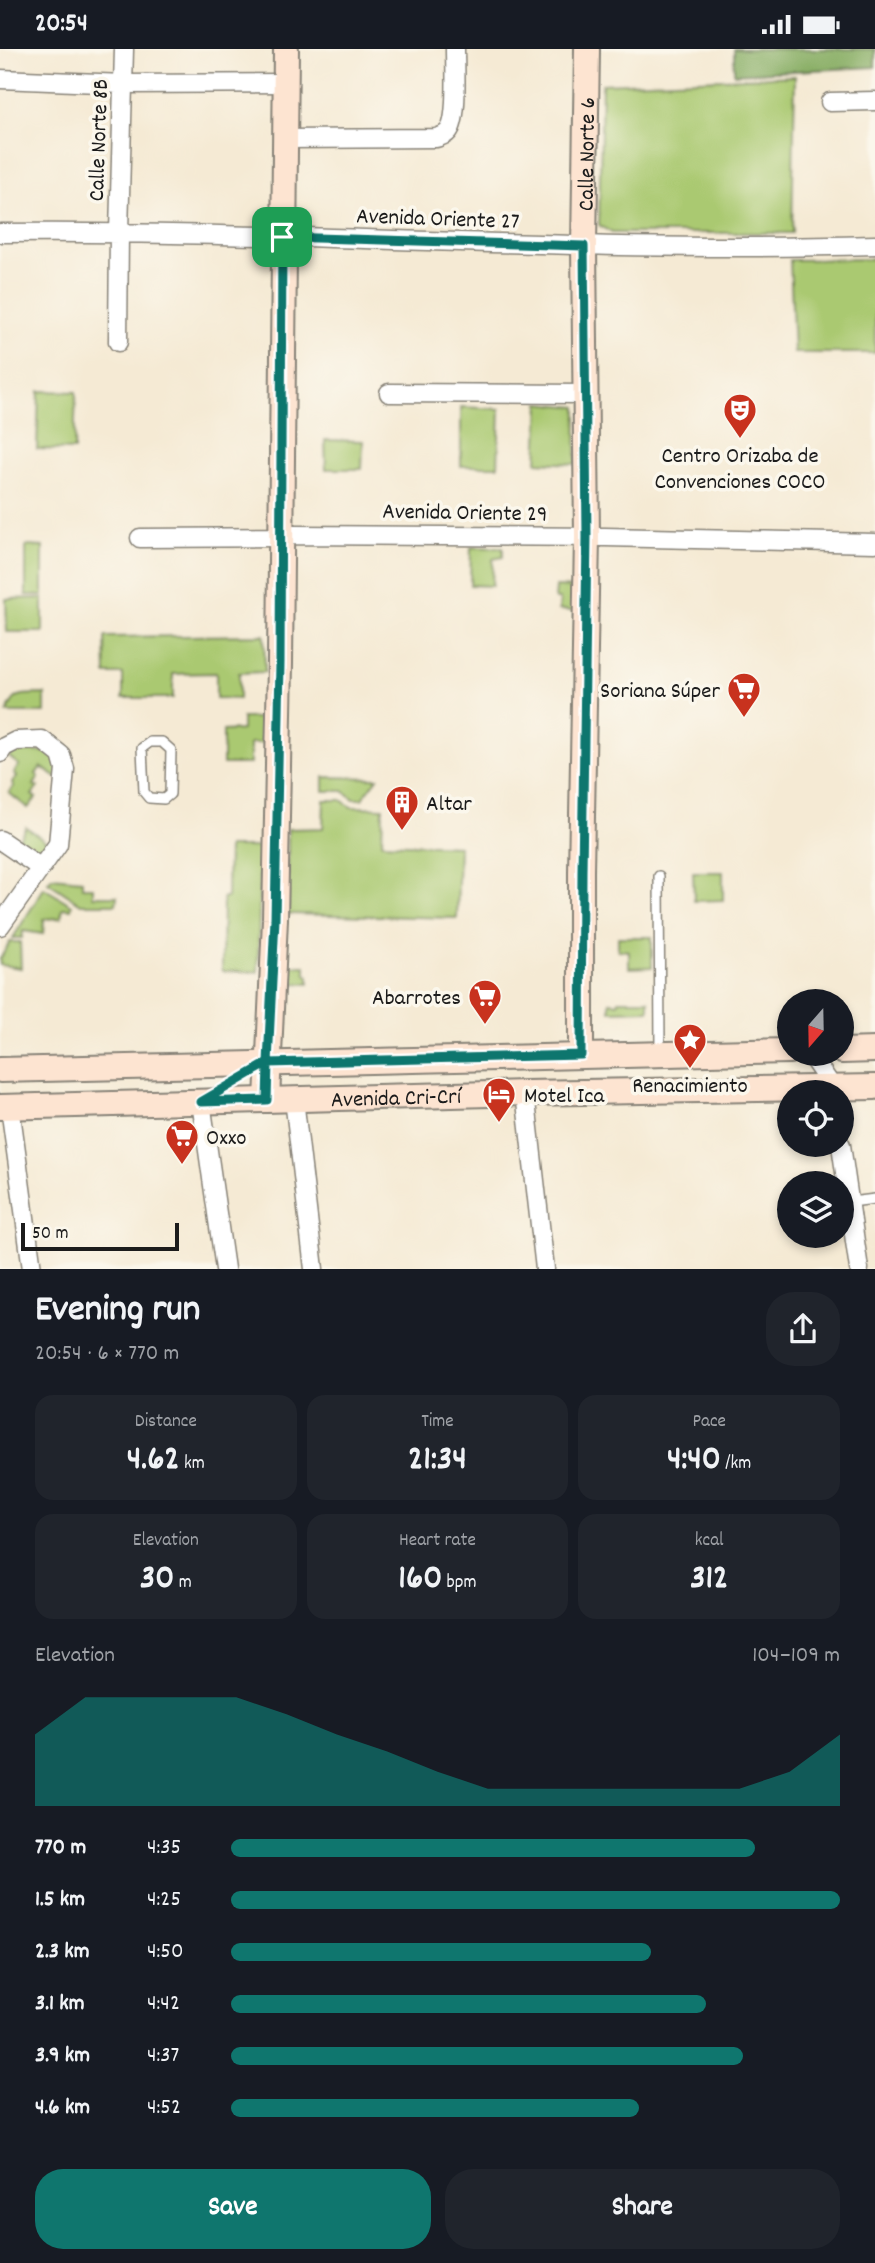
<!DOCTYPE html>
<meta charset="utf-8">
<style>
:root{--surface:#171b24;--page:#20242c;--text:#f1f3f6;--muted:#9ea1a6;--accent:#0f766e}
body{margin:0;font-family:Dekko,sans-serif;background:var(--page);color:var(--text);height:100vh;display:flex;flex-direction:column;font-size:26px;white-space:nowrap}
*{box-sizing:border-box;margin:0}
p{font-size:23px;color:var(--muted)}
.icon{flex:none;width:38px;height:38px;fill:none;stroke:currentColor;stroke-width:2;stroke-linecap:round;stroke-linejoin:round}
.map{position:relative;height:1220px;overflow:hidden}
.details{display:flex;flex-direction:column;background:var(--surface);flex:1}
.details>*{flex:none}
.needle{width:46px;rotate:200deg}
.controls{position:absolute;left:777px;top:940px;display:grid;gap:14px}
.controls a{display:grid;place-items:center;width:77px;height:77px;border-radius:50%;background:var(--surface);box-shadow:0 4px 10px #0003;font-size:35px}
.scale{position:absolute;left:21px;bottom:18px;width:158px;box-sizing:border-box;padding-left:7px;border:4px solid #1c1c1c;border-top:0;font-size:19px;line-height:24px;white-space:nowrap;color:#1c1c1c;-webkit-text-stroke:5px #fbf7ec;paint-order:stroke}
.pin{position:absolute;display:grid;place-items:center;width:60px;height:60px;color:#fff;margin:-30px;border-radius:14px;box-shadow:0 4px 10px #0006}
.round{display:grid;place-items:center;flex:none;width:74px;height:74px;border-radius:28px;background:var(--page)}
.overview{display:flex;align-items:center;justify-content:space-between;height:119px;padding:0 35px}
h1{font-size:38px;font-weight:800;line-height:52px}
.figures{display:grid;grid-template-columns:repeat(3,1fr);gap:10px;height:119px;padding:7px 35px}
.figures div{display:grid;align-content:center;border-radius:18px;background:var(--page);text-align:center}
.figures b{font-size:35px;font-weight:800}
.figures small{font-size:19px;font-weight:400}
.figures p{font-size:19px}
.chart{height:196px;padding:14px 35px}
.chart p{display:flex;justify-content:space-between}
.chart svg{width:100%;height:126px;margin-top:7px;fill:var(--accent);opacity:.7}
.action{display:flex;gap:14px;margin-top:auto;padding:14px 35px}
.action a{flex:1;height:80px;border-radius:28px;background:var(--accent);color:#fff;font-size:28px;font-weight:800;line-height:80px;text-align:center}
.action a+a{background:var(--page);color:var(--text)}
ul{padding:0 35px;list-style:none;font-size:23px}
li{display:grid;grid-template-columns:112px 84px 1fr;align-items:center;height:52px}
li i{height:18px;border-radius:9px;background:var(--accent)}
.status{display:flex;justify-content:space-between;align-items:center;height:49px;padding:0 35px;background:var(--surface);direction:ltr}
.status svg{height:19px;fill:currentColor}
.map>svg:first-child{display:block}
.green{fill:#aac971;stroke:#637246;stroke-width:2}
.forest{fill:#87ad63;stroke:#526440;stroke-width:2}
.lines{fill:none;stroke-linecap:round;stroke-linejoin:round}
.lane-casing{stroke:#888378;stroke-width:12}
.street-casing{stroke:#888378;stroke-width:21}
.secondary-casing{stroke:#888378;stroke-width:28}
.lane{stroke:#fff;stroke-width:9}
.street{stroke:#fff;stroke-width:18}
.secondary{stroke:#fde4d1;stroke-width:24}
.route-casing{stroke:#fff;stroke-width:14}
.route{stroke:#0f766e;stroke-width:9}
.labels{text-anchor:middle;stroke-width:7;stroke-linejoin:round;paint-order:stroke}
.street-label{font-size:23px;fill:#1c1c1c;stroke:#fbf7ec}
.poi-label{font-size:23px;fill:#1c1c1c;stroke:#fbf7ec;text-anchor:start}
</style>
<div class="status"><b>20:54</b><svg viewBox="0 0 49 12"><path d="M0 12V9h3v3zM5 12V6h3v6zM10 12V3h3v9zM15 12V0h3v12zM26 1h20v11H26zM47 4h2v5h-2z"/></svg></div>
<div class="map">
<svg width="875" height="1220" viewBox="0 0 875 1220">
<rect width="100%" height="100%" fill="#fbf7ec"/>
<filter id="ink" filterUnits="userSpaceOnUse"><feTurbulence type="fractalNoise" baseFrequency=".0143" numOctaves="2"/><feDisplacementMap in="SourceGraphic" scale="14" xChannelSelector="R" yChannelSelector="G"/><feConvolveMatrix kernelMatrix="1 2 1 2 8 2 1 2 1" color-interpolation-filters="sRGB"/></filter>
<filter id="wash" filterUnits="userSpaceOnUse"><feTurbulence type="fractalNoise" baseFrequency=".00686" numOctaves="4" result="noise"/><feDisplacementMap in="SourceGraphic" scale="28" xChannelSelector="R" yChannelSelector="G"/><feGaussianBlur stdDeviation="1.57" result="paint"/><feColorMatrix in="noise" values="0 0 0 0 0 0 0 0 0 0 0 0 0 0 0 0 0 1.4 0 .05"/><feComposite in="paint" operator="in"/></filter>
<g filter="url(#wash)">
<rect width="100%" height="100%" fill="#f5ead4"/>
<path class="green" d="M795 27 792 184H612L599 176 602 35Z
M875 210V304H794L790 211Z
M39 342 76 343 74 401 37 400Z
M540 354 577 358 576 415 537 413Z
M461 358 500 360 498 417H461Z
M325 391 363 392 362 420H326Z
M26 497 43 498V546H26Z
M471 498 503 499V508L493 510 492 537 470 536Z
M556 538 576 539 574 562 559 561 560 550H555Z
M43 549V583H7L6 550Z
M264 586 265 623 239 624V650L216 649V624L173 625V649H123V625H106L105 588Z
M45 645V664H7C15 641 24 646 45 645Z
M242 669H262V694H250V715H223V682L242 681Z
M13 702 53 703 61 721 57 729 41 718 36 725 39 728 34 736 38 738 32 746 36 749 28 759 9 744 14 737 12 734 17 727 14 724 19 716 9 708Z
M324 728 378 729 362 750H354L343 742H324Z
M324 751H341L351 758 383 759 382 794 459 797 457 869 288 865V780L323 779Z
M26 778 46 792 47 797 41 805 19 789Z
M228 798H260L258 923 222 922 223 849H227Z
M693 823H723V851L694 852Z
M52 828 82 831V838H93V847H117L116 855H81L48 833Z
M44 839 72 856 71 860 63 859 61 869 44 870 43 885 23 882 22 889H13Z
M618 888H652V918L629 919V902L618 901Z
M10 893H20L21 919 0 916V910Z
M289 917H306V926L309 927V935L288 934Z
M619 951H649V961L610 962V953L618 954Z"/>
<path class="forest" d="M734 0H875V18L734 25Z"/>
</g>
<g filter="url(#ink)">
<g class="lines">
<defs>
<path id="lane" d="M150 693H162L171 701 170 745 164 750 149 749 144 743 142 699Z
M659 827 660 1003
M851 1153 875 1150"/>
<path id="street" d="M0 30 124 35 285 34
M830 53 875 52
M284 90 436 89C442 87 447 86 450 80 458 66 455 18 455 0
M0 184C292 181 583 205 875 196
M118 293 119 183 124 0
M389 344 585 345
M140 489 282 488 295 486 605 488 875 494
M0 704 4 698 16 692 42 691 61 706 65 720 58 795 0 877
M0 791 41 819
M809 1004 833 1039V1043
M525 1044 545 1220
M294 1050 314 1220
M201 1053 225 1220
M10 1058 32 1220
M841 1096 859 1220"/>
<g id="secondary">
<path d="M842 1002 875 1001"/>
<path id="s1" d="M581 1006V823L587 488 584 197 587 0"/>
<path d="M0 1021 789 1002"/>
<path d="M267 1051 275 870 280 614 286 0"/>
<path id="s2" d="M0 1058 525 1044 875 1038"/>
</g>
</defs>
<use href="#lane" class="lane-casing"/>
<use href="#street" class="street-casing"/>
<use href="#secondary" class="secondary-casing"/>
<use href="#lane" class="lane"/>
<use href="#street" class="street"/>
<use href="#secondary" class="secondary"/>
</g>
</g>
<g class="lines" filter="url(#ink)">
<defs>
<path id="route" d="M282 188 280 614 275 870 268 1014 201 1053 267 1051 268 1014 581 1006 582 823 587 488 584 197 282 188"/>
</defs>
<use href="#route" class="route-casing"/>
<use href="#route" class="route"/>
</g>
<defs>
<symbol id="theatre-pin" viewBox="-11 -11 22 30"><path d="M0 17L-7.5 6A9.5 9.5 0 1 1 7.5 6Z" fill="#c8321e" stroke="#fbf7ec"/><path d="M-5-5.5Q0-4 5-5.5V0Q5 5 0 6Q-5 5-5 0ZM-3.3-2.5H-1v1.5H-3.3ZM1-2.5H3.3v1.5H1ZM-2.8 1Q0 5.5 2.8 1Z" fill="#fff"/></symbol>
<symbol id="supermarket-pin" viewBox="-11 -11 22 30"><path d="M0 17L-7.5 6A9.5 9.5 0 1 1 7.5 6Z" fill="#c8321e" stroke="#fbf7ec"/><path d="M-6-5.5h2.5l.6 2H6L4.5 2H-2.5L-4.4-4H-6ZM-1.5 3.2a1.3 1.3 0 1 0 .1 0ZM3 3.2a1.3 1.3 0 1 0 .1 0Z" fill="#fff"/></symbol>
<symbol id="building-pin" viewBox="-11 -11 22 30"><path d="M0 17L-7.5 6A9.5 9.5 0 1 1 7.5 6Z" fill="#c8321e" stroke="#fbf7ec"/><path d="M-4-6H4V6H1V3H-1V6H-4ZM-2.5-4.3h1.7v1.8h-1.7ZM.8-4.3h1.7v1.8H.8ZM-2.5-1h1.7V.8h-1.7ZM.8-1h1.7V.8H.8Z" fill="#fff"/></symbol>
<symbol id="sight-pin" viewBox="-11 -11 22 30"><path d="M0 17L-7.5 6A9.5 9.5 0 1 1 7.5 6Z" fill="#c8321e" stroke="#fbf7ec"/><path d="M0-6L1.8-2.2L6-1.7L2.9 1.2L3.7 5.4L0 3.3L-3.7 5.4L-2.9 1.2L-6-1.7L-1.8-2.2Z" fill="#fff"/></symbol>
<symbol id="hotel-pin" viewBox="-11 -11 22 30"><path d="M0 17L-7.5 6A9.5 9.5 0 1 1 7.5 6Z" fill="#c8321e" stroke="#fbf7ec"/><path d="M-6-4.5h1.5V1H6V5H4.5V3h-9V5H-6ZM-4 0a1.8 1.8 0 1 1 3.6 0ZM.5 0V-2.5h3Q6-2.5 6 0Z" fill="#fff"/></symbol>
</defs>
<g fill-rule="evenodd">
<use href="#theatre-pin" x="721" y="342" width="38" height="52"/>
<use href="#supermarket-pin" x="725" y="621" width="38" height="52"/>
<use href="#building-pin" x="383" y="734" width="38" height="52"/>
<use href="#supermarket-pin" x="466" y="928" width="38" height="52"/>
<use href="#sight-pin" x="671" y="972" width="38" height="52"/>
<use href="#hotel-pin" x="480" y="1026" width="38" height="52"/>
<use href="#supermarket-pin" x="163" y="1068" width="38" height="52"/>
</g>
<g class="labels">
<g class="street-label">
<text transform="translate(97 91) rotate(-88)" y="8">Calle Norte 8B</text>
<text dy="8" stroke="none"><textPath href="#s1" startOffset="901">Calle Norte 6</textPath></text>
<text transform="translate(438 168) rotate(2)" y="8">Avenida Oriente 27</text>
<text transform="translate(465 462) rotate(1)" y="8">Avenida Oriente 29</text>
<text dy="8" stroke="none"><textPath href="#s2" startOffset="396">Avenida Cri-Crí</textPath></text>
</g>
<g class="poi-label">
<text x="740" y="413" text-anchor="middle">Centro Orizaba de<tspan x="740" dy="26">Convenciones COCO</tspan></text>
<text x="720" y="648" text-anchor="end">Soriana Súper</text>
<text x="426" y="761">Altar</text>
<text x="461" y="955" text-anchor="end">Abarrotes</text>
<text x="690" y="1043" text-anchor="middle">Renacimiento</text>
<text x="524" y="1053">Motel Ica</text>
<text x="206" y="1095">Oxxo</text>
</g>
</g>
</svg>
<div class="controls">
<a><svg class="needle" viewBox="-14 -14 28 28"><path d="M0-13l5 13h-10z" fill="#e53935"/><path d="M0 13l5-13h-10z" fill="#9ea1a6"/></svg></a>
<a><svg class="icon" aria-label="locate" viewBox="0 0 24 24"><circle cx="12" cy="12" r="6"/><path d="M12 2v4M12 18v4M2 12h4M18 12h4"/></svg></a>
<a><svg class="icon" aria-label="layers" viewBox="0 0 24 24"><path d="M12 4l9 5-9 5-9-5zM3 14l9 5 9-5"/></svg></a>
</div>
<div class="scale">50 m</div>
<div class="pin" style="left:282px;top:188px;background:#1e9e55"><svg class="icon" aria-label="arrive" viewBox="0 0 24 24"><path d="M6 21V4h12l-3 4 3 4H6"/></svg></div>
</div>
<section class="details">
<div class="overview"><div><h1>Evening run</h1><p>20:54 · 6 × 770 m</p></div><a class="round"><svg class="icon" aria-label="share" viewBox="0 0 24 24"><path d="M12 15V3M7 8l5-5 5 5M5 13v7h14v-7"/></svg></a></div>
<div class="figures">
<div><p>Distance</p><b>4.62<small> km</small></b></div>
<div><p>Time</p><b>21:34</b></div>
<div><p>Pace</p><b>4:40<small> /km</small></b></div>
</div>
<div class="figures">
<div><p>Elevation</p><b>30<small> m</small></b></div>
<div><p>Heart rate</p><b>160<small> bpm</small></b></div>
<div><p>kcal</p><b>312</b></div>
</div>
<div class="chart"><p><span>Elevation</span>104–109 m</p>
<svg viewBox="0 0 160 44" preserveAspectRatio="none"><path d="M0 44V19L10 6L20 6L30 6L40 6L50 12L60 19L70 25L80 32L90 38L100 38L110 38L120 38L130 38L140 38L150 32L160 19V44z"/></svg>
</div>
<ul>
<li><b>770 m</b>4:35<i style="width:86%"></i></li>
<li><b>1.5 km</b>4:25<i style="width:100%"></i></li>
<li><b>2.3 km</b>4:50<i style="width:69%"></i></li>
<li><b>3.1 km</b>4:42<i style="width:78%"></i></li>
<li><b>3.9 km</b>4:37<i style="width:84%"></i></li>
<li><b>4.6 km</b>4:52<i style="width:67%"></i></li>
</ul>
<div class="action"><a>Save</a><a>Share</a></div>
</section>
